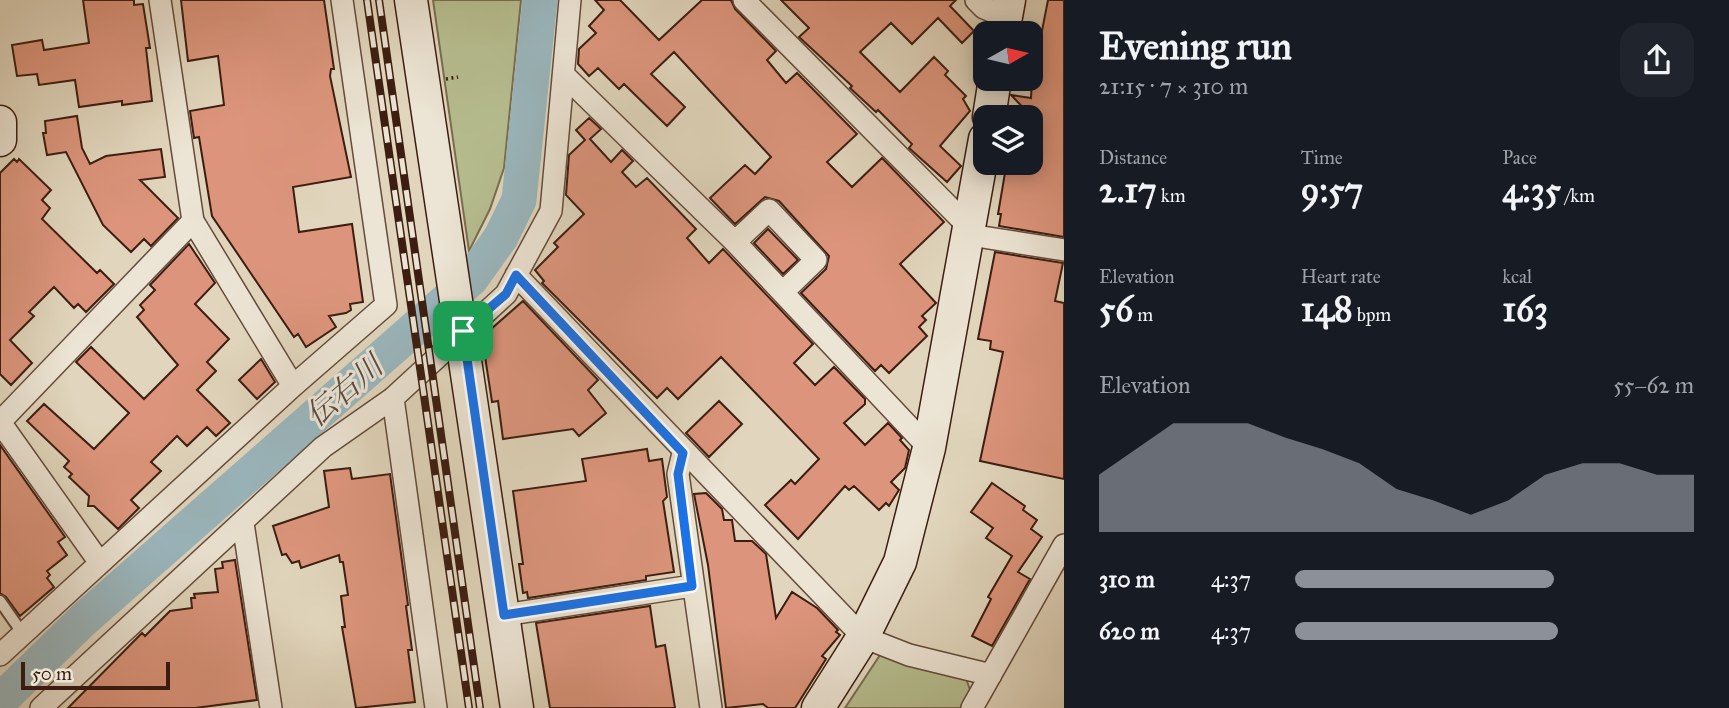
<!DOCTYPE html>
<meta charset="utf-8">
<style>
:root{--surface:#171b24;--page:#20242c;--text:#f1f3f6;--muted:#9ea1a6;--accent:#8c9099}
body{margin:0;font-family:"IM FELL Great Primer","Noto Serif JP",serif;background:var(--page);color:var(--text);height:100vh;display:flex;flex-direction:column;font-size:26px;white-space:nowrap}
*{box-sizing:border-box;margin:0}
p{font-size:23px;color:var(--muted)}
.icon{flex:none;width:38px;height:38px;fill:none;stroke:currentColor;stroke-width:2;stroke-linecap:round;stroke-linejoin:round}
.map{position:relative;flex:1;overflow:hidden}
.sheet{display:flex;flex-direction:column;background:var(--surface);width:665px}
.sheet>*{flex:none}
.needle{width:46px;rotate:82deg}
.tools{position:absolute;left:973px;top:21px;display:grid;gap:14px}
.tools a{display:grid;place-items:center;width:70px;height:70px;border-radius:14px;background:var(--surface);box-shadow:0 4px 18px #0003;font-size:35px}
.scale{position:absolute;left:21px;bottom:18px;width:149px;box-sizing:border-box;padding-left:7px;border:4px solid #3c1d10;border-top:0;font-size:19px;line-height:24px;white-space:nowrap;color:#3c1d10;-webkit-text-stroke:5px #ece4d4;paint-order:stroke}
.pin{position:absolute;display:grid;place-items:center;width:60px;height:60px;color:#fff;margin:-30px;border-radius:14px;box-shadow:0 4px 10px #0006}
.round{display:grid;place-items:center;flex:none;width:74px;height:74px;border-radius:21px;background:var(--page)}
.headline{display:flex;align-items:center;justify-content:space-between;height:119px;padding:0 35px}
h1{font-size:38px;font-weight:800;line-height:52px}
.stats{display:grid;grid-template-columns:repeat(3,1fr);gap:10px;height:119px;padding:7px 35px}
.stats div{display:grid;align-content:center}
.stats b{font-size:35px;font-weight:800}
.stats small{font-size:19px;font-weight:400}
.stats p{font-size:19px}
.chart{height:196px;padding:14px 35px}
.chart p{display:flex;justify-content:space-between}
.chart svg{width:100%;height:126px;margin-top:7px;fill:var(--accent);opacity:.7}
ul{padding:0 35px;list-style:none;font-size:23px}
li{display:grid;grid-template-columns:112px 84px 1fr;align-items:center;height:52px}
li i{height:18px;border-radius:9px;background:var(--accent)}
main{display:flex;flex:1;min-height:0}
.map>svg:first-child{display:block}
.green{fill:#b6bd8f;stroke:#796d50;stroke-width:2}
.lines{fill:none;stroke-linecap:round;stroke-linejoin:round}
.river{stroke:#9ab6bd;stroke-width:35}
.building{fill:#dc957c;stroke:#3c1d10;stroke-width:2}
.lane-casing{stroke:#654b3b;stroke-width:14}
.street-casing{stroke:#654b3b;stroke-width:24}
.secondary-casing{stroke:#3c1d10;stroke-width:35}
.path{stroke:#3c1d10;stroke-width:3.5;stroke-dasharray:2 3.5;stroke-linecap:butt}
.lane{stroke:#ece4d4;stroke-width:10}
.street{stroke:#ece4d4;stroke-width:21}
.secondary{stroke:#ece4d4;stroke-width:32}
.rail-casing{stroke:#3c1d10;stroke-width:8}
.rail{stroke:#ece4d4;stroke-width:5;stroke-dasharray:16;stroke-linecap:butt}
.route-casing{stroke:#fff;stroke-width:14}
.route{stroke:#1a73e8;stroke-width:9}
.labels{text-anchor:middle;stroke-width:6;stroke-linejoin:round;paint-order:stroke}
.water-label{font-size:30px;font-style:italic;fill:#584b44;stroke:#ece4d4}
</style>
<main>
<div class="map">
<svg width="1064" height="708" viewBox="0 0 1064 708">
<rect width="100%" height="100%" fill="#e1d6bd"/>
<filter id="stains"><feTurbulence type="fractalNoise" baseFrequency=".00286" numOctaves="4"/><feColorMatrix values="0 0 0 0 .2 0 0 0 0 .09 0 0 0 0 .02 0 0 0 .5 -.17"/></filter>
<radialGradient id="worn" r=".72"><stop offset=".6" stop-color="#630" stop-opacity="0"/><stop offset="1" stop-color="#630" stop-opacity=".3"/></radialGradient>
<path class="green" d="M433 0H521L504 168 490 209 469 251Z
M887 653 965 676 972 695 963 708H845L880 655Z"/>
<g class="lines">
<path class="river" d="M0 701 83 620 471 279 501 237 519 200 540 0"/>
</g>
<path class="building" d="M83 0H134V5L143 4 150 48H146L152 101 122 105V101L79 107 75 80 39 85 37 74 17 76 12 45 42 40 44 50 89 43Z
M181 0H324L334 69H331L330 76 351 177 293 187 299 232 352 224 363 302 350 304 351 310 346 313 329 316 336 327 306 347 298 334 294 337 212 216 199 137 194 138 190 111 224 105 218 56 188 61Z
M595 0H620L659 40 702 0H731L735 9 776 51 767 60 786 83 797 73 857 134 827 162 852 187 882 158 944 222 900 264 936 303 922 316 926 320 919 327 927 336 889 373 881 365 875 371 801 293 826 269 829 256 779 201 765 197 735 224 710 198 745 165 755 174 771 157 674 52 651 74 685 107 667 126 624 84 619 89 598 68 589 76 578 64 579 49 596 33 589 26 604 10Z
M781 0H956L950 6 974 31 962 43 938 18 912 44 891 23 860 52 900 92 934 57 948 71 945 75 966 96 963 99 970 111 940 146 961 166 947 182 909 148 912 144 878 110 876 112 850 88 852 86 799 37 809 28Z
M1048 0H1064V237L999 226 1001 214H998L1006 167 1031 172V122L1034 119 1011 95 1031 98 1034 39 1040 41Z
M77 116 82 148 90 164 106 156 161 149 165 177 140 180 178 218 151 246 144 239 131 252 103 225 66 152 47 155 43 133H46L45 121Z
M589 118 601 129 590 139 611 162 622 150 633 161 622 172 636 187 647 178 696 229 687 238 709 263 723 249 813 344 794 363 815 385 834 367 865 399V404L844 423 865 445 888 423 902 438 900 440 909 450 905 468 891 482 899 490 889 506 886 503 879 510 854 486 849 490 845 486 798 539 765 505 791 480 795 484 819 459 721 357 678 399 667 388 657 398 542 283 544 281 535 270 558 247 554 243 584 214 566 195 569 155 585 140 576 130Z
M14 159 17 162 19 159 51 190 42 200 50 208 42 219 97 273 100 270 114 284 86 312 78 304 74 308 54 287 29 312 34 316 10 340 32 363 11 385 0 374V173Z
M768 229 798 260 783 274 754 243Z
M189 244 215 283 195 304 229 339 207 362 216 371 197 390 230 423 216 436 207 427 187 446 177 436 151 462 161 471 131 500 139 508 118 529 94 506H88L89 496 69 477 72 474 64 467 69 461 27 421 44 404 94 449 129 413 76 362 91 347 144 399 178 365 137 317 144 310 140 305 155 290 150 285Z
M995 252 1063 263 1055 301 1064 303V479L980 461 1003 352 990 349 991 341 978 339Z
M523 301 598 380 588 390 606 413 579 436 573 429 503 439 498 401 492 402 482 337Z
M261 359 275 382 257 399 239 380Z
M719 401 742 424 709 457 686 433Z
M0 445 65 537 58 542 67 555 47 571 50 575 47 578 54 587 20 616 6 597 0 593Z
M647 449 649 461 662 459 667 497 663 501 674 572 646 576V580L528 598 527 592 523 593 519 564H523L513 491 586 481 582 459Z
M350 468 352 479 390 474 408 605 406 606 412 650H408L415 702 356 708 342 627H345L341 596 348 595 343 562H340L339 555 301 568 299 561 292 563 286 554 282 555 273 526 329 507 324 471Z
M992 483 1025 506 1023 510 1037 520 1031 529 1042 537 1018 572 1030 579 992 646 972 636 991 599 988 597 1012 556 986 538 993 528 971 512Z
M706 493 722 509 724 520H732L735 541H752L766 554 776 618 792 592 817 608 838 630 836 632 840 635 822 656 826 659 795 708H768L763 704 726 708 708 565 694 494Z
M235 560 257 700 195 708H68L142 633 145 636 170 611 192 608 191 598H195L194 594 218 592 215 569 223 568 222 562Z
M650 606 656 647 665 645 675 708H550L536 623Z"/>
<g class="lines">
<defs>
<path id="lane" d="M0 601 23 634"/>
<path id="street" d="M160 0 193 221 293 386
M744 0 970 228
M976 0 984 8 1006 17
M564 75 735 242 929 448
M970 235 1064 250
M735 242 769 210 816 260 783 292
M516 275 863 637 909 655 991 675
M393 398 436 708
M0 422 193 221
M0 422 100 563
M683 453 678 474 711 708
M243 523 271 708
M504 615 692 586
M0 655 293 386 386 305 342 0
M41 708 323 447 393 398 506 294 551 211 570 0
M972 708 1064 545"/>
<path id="secondary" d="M411 0 517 708
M1003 33 1009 0
M989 117 995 79
M0 122V140
M818 708 863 637 900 562 929 448 985 139"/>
</defs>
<use href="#lane" class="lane-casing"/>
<use href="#street" class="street-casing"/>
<use href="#secondary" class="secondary-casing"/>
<path class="path" d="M446 79 458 77"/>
<use href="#lane" class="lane"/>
<use href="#street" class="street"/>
<use href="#secondary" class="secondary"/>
<defs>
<path id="rail" d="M367 0 469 708
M379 0 480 708"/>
</defs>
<use href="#rail" class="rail-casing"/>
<use href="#rail" class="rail"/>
</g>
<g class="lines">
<defs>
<path id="route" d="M516 275 683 453 678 474 692 586 504 615 463 331 506 294Z"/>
</defs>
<use href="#route" class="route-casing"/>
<use href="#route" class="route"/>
</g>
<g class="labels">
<g class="water-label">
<text transform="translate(344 391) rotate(-41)" y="10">伝右川</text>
</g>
</g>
<rect width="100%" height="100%" filter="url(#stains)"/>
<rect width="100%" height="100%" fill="url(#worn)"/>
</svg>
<div class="tools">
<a><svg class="needle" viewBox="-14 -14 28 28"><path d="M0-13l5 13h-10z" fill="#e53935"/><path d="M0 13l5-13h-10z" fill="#9ea1a6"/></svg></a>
<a><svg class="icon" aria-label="layers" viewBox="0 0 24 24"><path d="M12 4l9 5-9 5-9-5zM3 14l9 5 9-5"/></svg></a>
</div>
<div class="scale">50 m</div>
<div class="pin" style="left:463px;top:331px;background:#1e9e55"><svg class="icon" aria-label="arrive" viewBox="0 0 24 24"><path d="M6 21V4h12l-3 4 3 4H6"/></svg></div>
</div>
<section class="sheet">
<div class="headline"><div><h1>Evening run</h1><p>21:15 · 7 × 310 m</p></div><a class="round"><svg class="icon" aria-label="share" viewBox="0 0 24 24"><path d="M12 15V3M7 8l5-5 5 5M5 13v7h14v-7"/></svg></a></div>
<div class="stats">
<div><p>Distance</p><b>2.17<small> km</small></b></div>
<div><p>Time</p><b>9:57</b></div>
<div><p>Pace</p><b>4:35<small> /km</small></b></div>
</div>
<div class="stats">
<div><p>Elevation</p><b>56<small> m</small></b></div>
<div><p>Heart rate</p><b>148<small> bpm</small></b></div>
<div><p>kcal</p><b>163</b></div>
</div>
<div class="chart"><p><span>Elevation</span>55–62 m</p>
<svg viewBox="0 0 160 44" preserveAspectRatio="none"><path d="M0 44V24L10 15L20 6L30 6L40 6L50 11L60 15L70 20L80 29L90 33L100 38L110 33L120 24L130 20L140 20L150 24L160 24V44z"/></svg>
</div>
<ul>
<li><b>310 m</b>4:37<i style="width:65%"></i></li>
<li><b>620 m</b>4:37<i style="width:66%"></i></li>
</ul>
</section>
</main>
